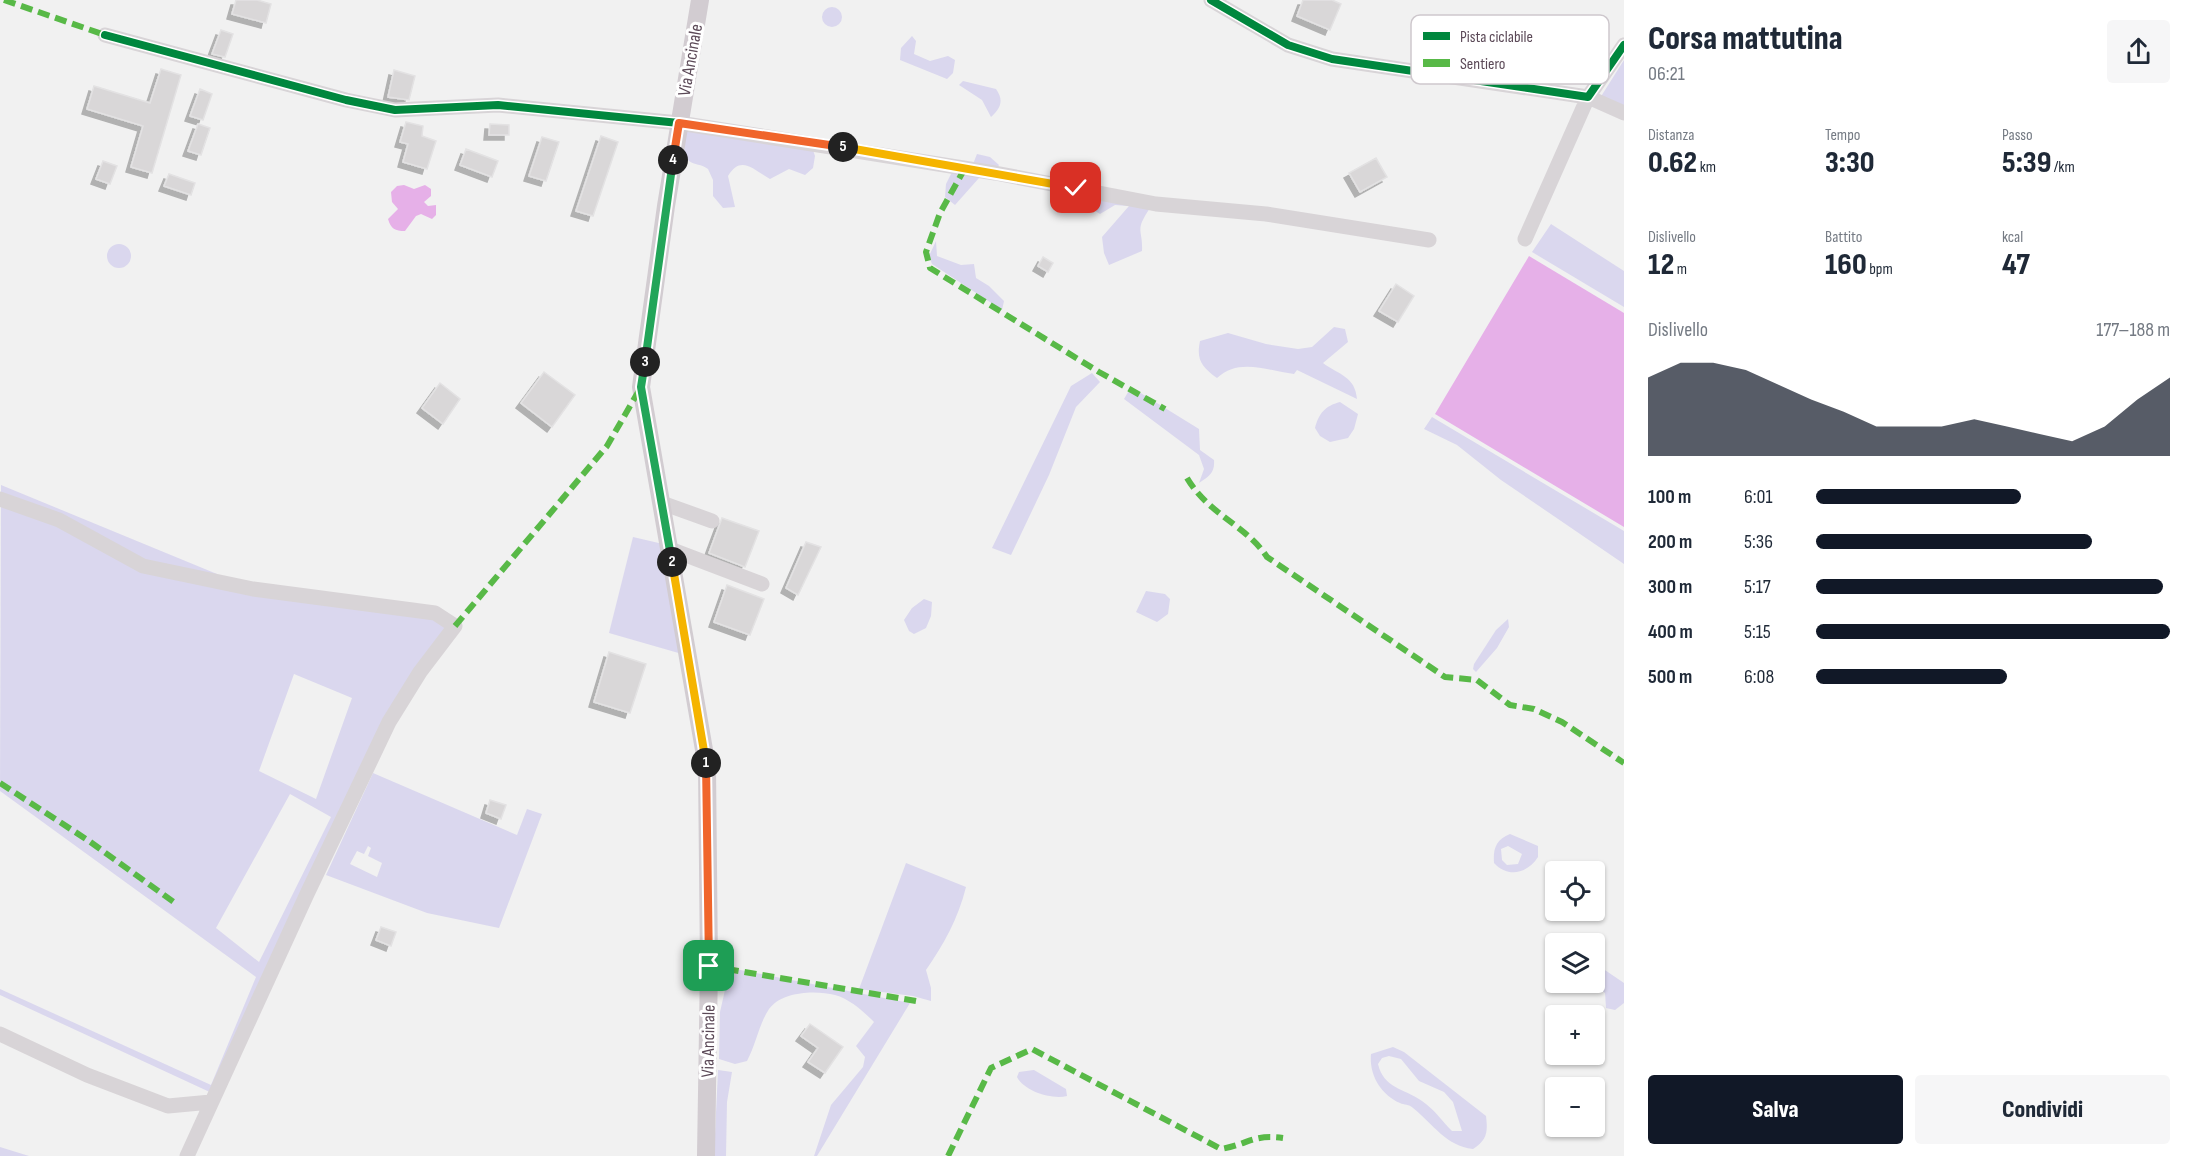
<!DOCTYPE html>
<html lang="it">
<meta charset="utf-8">
<style>
:root{--surface:#fff;--page:#f6f6f7;--text:#1f2937;--muted:#747a83;--accent:#111827}
body{margin:0;font-family:"Sofia Sans Condensed",sans-serif;background:var(--page);color:var(--text);height:100vh;display:flex;flex-direction:column;font-size:22px;white-space:nowrap}
*{box-sizing:border-box;margin:0}
p{font-size:20px;color:var(--muted)}
.icon{flex:none;width:33px;height:33px;fill:none;stroke:currentColor;stroke-width:2;stroke-linecap:round;stroke-linejoin:round}
.map{position:relative;flex:1;overflow:hidden}
.side{display:flex;flex-direction:column;background:var(--surface);width:570px}
.side>*{flex:none}
.tools{position:absolute;left:1545px;top:861px;display:grid;gap:12px}
.tools a{display:grid;place-items:center;width:60px;height:60px;border-radius:6px;background:var(--surface);box-shadow:0 2px 4px #0004;font-size:30px}
.pin{position:absolute;display:grid;place-items:center;width:51px;height:51px;color:#fff;margin:-26px;border-radius:12px;box-shadow:0 3px 9px #0006}
.km{position:absolute;width:30px;height:30px;margin:-15px;border-radius:50%;background:#222;color:#fff;font-size:16px;line-height:30px;text-align:center}
.round{display:grid;place-items:center;flex:none;width:63px;height:63px;border-radius:6px;background:var(--page)}
.summary{display:flex;align-items:center;justify-content:space-between;height:102px;padding:0 24px}
h1{font-size:33px;font-weight:800;line-height:45px}
.stats{display:grid;grid-template-columns:repeat(3,1fr);gap:9px;height:102px;padding:6px 24px}
.stats div{display:grid;align-content:center}
.stats b{font-size:30px;font-weight:800}
.stats small{font-size:16px;font-weight:400}
.stats p{font-size:16px}
.chart{height:168px;padding:12px 24px}
.chart p{display:flex;justify-content:space-between}
.chart svg{width:100%;height:108px;margin-top:6px;fill:var(--accent);opacity:.7}
.cta{display:flex;gap:12px;margin-top:auto;padding:12px 24px}
.cta a{flex:1;height:69px;border-radius:6px;background:var(--accent);color:#fff;font-size:24px;font-weight:800;line-height:69px;text-align:center}
.cta a+a{background:var(--page);color:var(--text)}
ul{padding:0 24px;list-style:none;font-size:20px}
li{display:grid;grid-template-columns:96px 72px 1fr;align-items:center;height:45px}
li i{height:15px;border-radius:8px;background:var(--accent)}
main{display:flex;flex:1;min-height:0}
.map>svg:first-child{display:block}
.green{fill:#dad7ee;fill-rule:evenodd}
.water{fill:#e6b0e8}
.building{fill:#d9d7d8;stroke:#e3e2e3;stroke-width:1.5;filter:url(#shadow)}
.lines{fill:none;stroke-linecap:round;stroke-linejoin:round}
.minor{stroke:#d8d4d7;stroke-width:15}
.major{stroke:#d2ccd1;stroke-width:18}
.quiet{stroke:#58b947;stroke-width:6;stroke-dasharray:12 6;stroke-linecap:butt}
.cycleway-casing{stroke:#fff;stroke-width:11}
.cycleway{stroke:#00873e;stroke-width:8}
.split-1-casing{stroke:#fff;stroke-width:12}
.split-2-casing{stroke:#fff;stroke-width:12}
.split-3-casing{stroke:#fff;stroke-width:12}
.split-4-casing{stroke:#fff;stroke-width:12}
.split-5-casing{stroke:#fff;stroke-width:12}
.split-6-casing{stroke:#fff;stroke-width:12}
.split-1{stroke:#f0652b;stroke-width:8}
.split-2{stroke:#f5b400;stroke-width:8}
.split-3{stroke:#22a559;stroke-width:8}
.split-4{stroke:#22a559;stroke-width:8}
.split-5{stroke:#f0652b;stroke-width:8}
.split-6{stroke:#f5b400;stroke-width:8}
.labels{text-anchor:middle;stroke-width:6;stroke-linejoin:round;paint-order:stroke}
.street-label{font-size:18px;fill:#5b4957;stroke:#fff}
.key{fill:#fff;stroke:#cec8cd;stroke-width:1.5}
.key-label{font-size:16px;fill:#5b4957}
</style>
<main>
<div class="map">
<svg width="1624" height="1156" viewBox="0 0 1624 1156">
<defs>
<filter id="shadow"><feDropShadow dx="-5" dy="5" stdDeviation="0" flood-color="#0004"/></filter>
</defs>
<rect width="100%" height="100%" fill="#f1f1f1"/>
<path class="green" d="M822 17a10 10 0 1 1 20 0a10 10 0 1 1-20 0Z
M912 36 916 41 914 54 930 61 948 56 955 60 953 73 947 79 900 60 901 48Z
M1624 60V110L1600 98Z
M963 81 996 89C1004 100 1001 108 991 117L982 100 959 85Z
M688 126 813 150 815 156 813 168 805 175 789 169 770 179C754 170 741 154 728 176L735 207 723 208 713 196V180L708 169C702 164 694 165 689 161 680 152 686 137 688 126Z
M977 154 990 157 999 165 996 170 979 178 955 205 945 197 946 184 957 162 973 164Z
M1058 193 1150 208C1134 232 1143 228 1142 251L1109 265 1104 253 1102 237 1129 206 1115 205 1100 214 1087 206 1058 199Z
M1551 224 1624 271V307L1532 252Z
M936 241 937 256 961 265 974 264 976 278 989 286 1004 301 1002 310 932 264 929 256Z
M107 256a12 12 0 1 1 24 0a12 12 0 1 1-24 0Z
M1334 327 1345 329 1348 342 1323 363C1339 375 1355 376 1357 399L1297 370 1294 374C1268 371 1239 357 1217 378 1202 367 1196 360 1200 341L1228 333 1266 344 1298 349 1312 347Z
M1092 373 1100 382 1076 407 1049 475 1011 555 992 548 1071 386Z
M1131 387 1199 429 1200 450 1214 460C1215 473 1209 476 1199 483L1204 469 1199 455 1124 399Z
M1340 402 1358 414 1354 429 1348 438 1330 442 1320 436 1315 428C1319 413 1325 406 1340 402Z
M1432 417 1624 531V564L1501 480 1457 445 1424 429Z
M1 485 217 574 214 581 435 614 452 624 416 670 214 1094 0 995V989L211 1085 256 977 0 791ZM294 674 352 698 316 799 259 771ZM290 794 331 817 259 962 216 928Z
M633 537 663 544 682 654 609 633Z
M1146 591 1165 594 1170 599 1168 614 1157 622 1136 612Z
M924 599 932 602 931 616 926 628 914 634 909 631 904 620 912 608Z
M1508 619 1509 627 1497 648 1476 672 1473 669 1474 664 1496 630Z
M373 773 517 835 527 809 542 814 499 928 427 913 326 875ZM368 846 371 848 368 856 382 863 377 877 350 864 357 851 364 854Z
M1510 834 1538 846V857C1527 874 1508 878 1494 863 1493 848 1496 840 1510 834ZM1508 846 1522 854 1518 864 1507 865 1502 860 1501 849Z
M906 863 966 887C958 919 944 944 926 970L931 988V1001L913 996 859 989Z
M1596 964 1624 983V1003L1615 1010 1606 1008 1605 993 1593 983Z
M730 968 910 1003 817 1156H814L831 1105 863 1067 865 1057 856 1046 874 1022C864 1012 850 999 835 995 816 990 782 991 769 1009 759 1024 756 1044 747 1061L735 1064 719 1059 720 1012Z
M1393 1047 1404 1052 1486 1116C1488 1132 1487 1140 1473 1149 1446 1146 1433 1124 1413 1108 1409 1104 1404 1105 1400 1103 1380 1094 1369 1074 1371 1054ZM1389 1056 1401 1059 1419 1081 1444 1092 1453 1102 1462 1131H1452C1442 1121 1434 1109 1422 1101 1404 1088 1384 1089 1378 1064L1382 1058Z
M718 1070 732 1072 727 1102 726 1156H714Z
M1034 1070 1066 1089 1067 1096C1052 1100 1024 1091 1017 1077L1019 1072Z
M0 1147 29 1156H0Z"/>
<path class="water" d="M404 185 414 189 425 185 431 189V196L424 202 428 206 436 205V215L432 219 421 214 416 216 405 231C395 231 391 229 388 219L398 209 392 202 391 192 397 186Z
M1529 256 1624 313V527L1435 414Z"/>
<path class="building" d="M236 0H257L271 4 266 23 232 14Z
M1303 0H1332L1341 4 1330 30 1297 16Z
M221 30 233 34 225 57 212 54Z
M161 69 181 75 152 173 131 167 143 126 87 109 94 86 150 103Z
M394 70 415 76 409 100 388 97Z
M200 89 212 94 203 120 190 116Z
M406 122 423 126 422 136 436 141 427 169 403 162 408 144 400 142Z
M198 124 210 128 201 155 188 151Z
M490 124 509 125V135H489Z
M601 136 618 142 593 216 576 211Z
M542 137 559 142 546 181 529 176Z
M466 149 498 161 492 177 460 165Z
M1376 158 1387 177 1360 192 1349 173Z
M103 161 117 166 110 184 96 179Z
M169 174 195 183 191 195 164 186Z
M1043 257 1053 263 1048 272 1038 266Z
M1396 284 1414 296 1398 322 1379 311Z
M544 372 575 395 552 427 521 403Z
M440 383 460 399 443 424 422 408Z
M722 518 759 531 745 567 709 553Z
M806 542 821 547 798 595 786 588Z
M727 585 764 599 750 635 714 622Z
M609 652 646 664 630 713 594 702Z
M490 800 506 805 501 819 486 813Z
M381 927 396 932 391 946 376 940Z
M810 1024 843 1047 825 1073 808 1062 818 1048 801 1036Z"/>
<g class="lines">
<path class="minor" d="M1211 0 1288 45 1332 59 1588 97 1624 45
M105 35 346 100 395 110 498 105 679 123 995 173 1156 204 1266 214 1429 240
M1525 239 1588 97 1624 113
M0 499 59 520 143 566 253 589 435 613 455 626 420 672 389 722 307 894 187 1156
M662 503 712 521
M670 549 762 584
M0 1034 87 1075 168 1106 211 1102"/>
<path class="major" d="M700 0 666 206 641 387 707 767 709 966 706 1156"/>
<path class="quiet" d="M4 0 105 35
M965 168 940 213 926 252 930 268 1099 372 1165 409
M1187 478C1209 515 1246 525 1267 557L1445 677 1477 680 1510 705 1534 709 1562 722 1624 763
M455 626 607 446 641 387
M0 783 89 841 175 903
M709 966 916 1001
M948 1156 991 1068 1032 1049 1221 1149C1249 1144 1253 1134 1283 1138"/>
<defs>
<path id="cycleway" d="M1211 0 1288 45 1332 59 1588 97 1624 45
M105 35 346 100 395 110 498 105 679 123"/>
</defs>
<use href="#cycleway" class="cycleway-casing"/>
<use href="#cycleway" class="cycleway"/>
</g>
<g class="lines">
<defs>
<path id="split-1" d="M706 763 709 966"/>
<path id="split-2" d="M672 562 706 763"/>
<path id="split-3" d="M645 362 641 387 672 562"/>
<path id="split-4" d="M645 362 673 160"/>
<path id="split-5" d="M673 160 679 123 843 147"/>
<path id="split-6" d="M843 147 1076 188"/>
</defs>
<use href="#split-1" class="split-1-casing"/>
<use href="#split-2" class="split-2-casing"/>
<use href="#split-3" class="split-3-casing"/>
<use href="#split-4" class="split-4-casing"/>
<use href="#split-5" class="split-5-casing"/>
<use href="#split-6" class="split-6-casing"/>
<use href="#split-1" class="split-1"/>
<use href="#split-2" class="split-2"/>
<use href="#split-3" class="split-3"/>
<use href="#split-4" class="split-4"/>
<use href="#split-5" class="split-5"/>
<use href="#split-6" class="split-6"/>
</g>
<g class="labels">
<g class="street-label">
<text transform="translate(690 60) rotate(-80)" y="6">Via Ancinale</text>
<text transform="translate(708 1041) rotate(-89)" y="6">Via Ancinale</text>
</g>
</g>
<rect x="1411" y="15" width="198" height="69" rx="9" class="key"/>
<rect x="1423" y="32" width="27" height="8" fill="#00873e"/>
<rect x="1423" y="59" width="27" height="8" fill="#58b947"/>
<g class="key-label">
<text x="1460" y="42">Pista ciclabile</text>
<text x="1460" y="69">Sentiero</text>
</g>
</svg>
<div class="tools">
<a><svg class="icon" aria-label="locate" viewBox="0 0 24 24"><circle cx="12" cy="12" r="6"/><path d="M12 2v4M12 18v4M2 12h4M18 12h4"/></svg></a>
<a><svg class="icon" aria-label="layers" viewBox="0 0 24 24"><path d="M12 4l9 5-9 5-9-5zM3 14l9 5 9-5"/></svg></a>
<a>+</a>
<a>−</a>
</div>
<div class="pin" style="left:709px;top:966px;background:#1e9e55"><svg class="icon" aria-label="arrive" viewBox="0 0 24 24"><path d="M6 21V4h12l-3 4 3 4H6"/></svg></div>
<div class="pin" style="left:1076px;top:188px;background:#d93025"><svg class="icon" aria-label="check" viewBox="0 0 24 24"><path d="M5 12l5 5 9-10"/></svg></div>
<b class="km" style="left:706px;top:763px">1</b>
<b class="km" style="left:672px;top:562px">2</b>
<b class="km" style="left:645px;top:362px">3</b>
<b class="km" style="left:673px;top:160px">4</b>
<b class="km" style="left:843px;top:147px">5</b>
</div>
<section class="side">
<div class="summary"><div><h1>Corsa mattutina</h1><p>06:21</p></div><a class="round"><svg class="icon" aria-label="share" viewBox="0 0 24 24"><path d="M12 15V3M7 8l5-5 5 5M5 13v7h14v-7"/></svg></a></div>
<div class="stats">
<div><p>Distanza</p><b>0.62<small> km</small></b></div>
<div><p>Tempo</p><b>3:30</b></div>
<div><p>Passo</p><b>5:39<small> /km</small></b></div>
</div>
<div class="stats">
<div><p>Dislivello</p><b>12<small> m</small></b></div>
<div><p>Battito</p><b>160<small> bpm</small></b></div>
<div><p>kcal</p><b>47</b></div>
</div>
<div class="chart"><p><span>Dislivello</span>177–188 m</p>
<svg viewBox="0 0 160 44" preserveAspectRatio="none"><path d="M0 44V12L10 6L20 6L30 9L40 15L50 21L60 26L70 32L80 32L90 32L100 29L110 32L120 35L130 38L140 32L150 21L160 12V44z"/></svg>
</div>
<ul>
<li><b>100 m</b>6:01<i style="width:58%"></i></li>
<li><b>200 m</b>5:36<i style="width:78%"></i></li>
<li><b>300 m</b>5:17<i style="width:98%"></i></li>
<li><b>400 m</b>5:15<i style="width:100%"></i></li>
<li><b>500 m</b>6:08<i style="width:54%"></i></li>
</ul>
<div class="cta"><a>Salva</a><a>Condividi</a></div>
</section>
</main>
